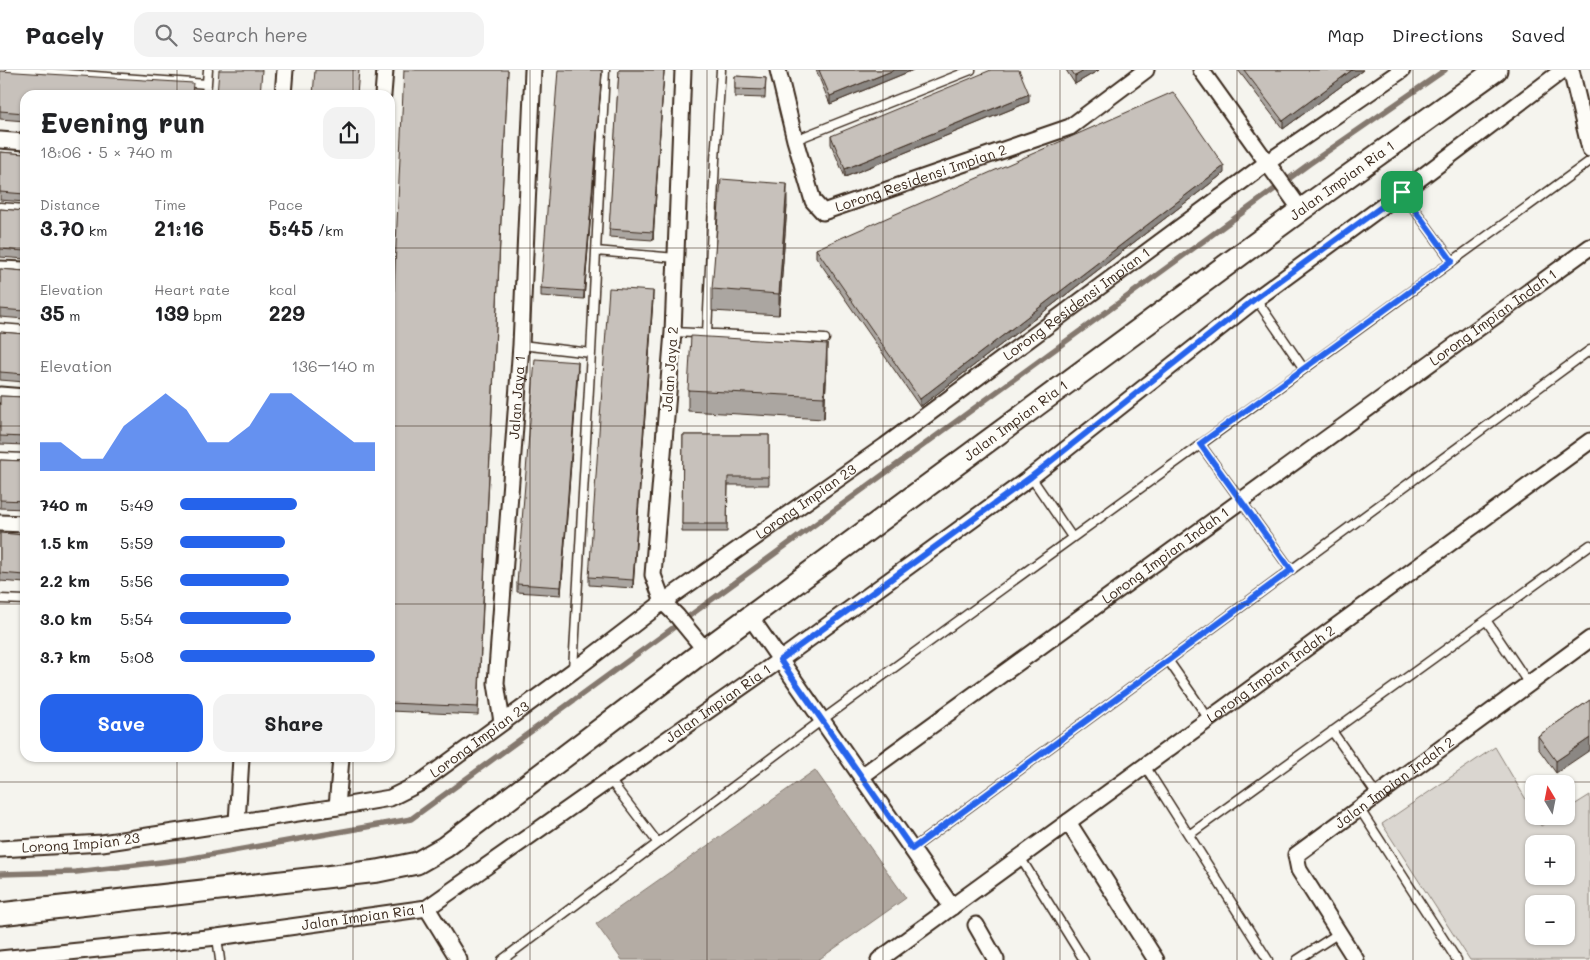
<!DOCTYPE html>
<meta charset="utf-8">
<style>
:root{--surface:#fff;--page:#f2f2f2;--text:#202124;--muted:#757577;--line:#e0e0e0;--accent:#2563eb}
body{margin:0;font-family:Mali,sans-serif;background:var(--page);color:var(--text);height:100vh;display:flex;flex-direction:column;font-size:19px;white-space:nowrap}
*{box-sizing:border-box;margin:0}
p{font-size:16px;color:var(--muted)}
.icon{flex:none;width:28px;height:28px;fill:none;stroke:currentColor;stroke-width:2;stroke-linecap:round;stroke-linejoin:round}
.map{position:relative;flex:1;overflow:hidden}
.side{position:absolute;left:20px;top:20px;width:375px;height:672px;display:flex;flex-direction:column;background:var(--surface);border-radius:15px;box-shadow:0 1px 4px #0004}
.side>*{flex:none}
.needle{width:32px;rotate:350deg}
.controls{position:absolute;left:1525px;top:705px;display:grid;gap:10px}
.controls a{display:grid;place-items:center;width:50px;height:50px;border-radius:10px;background:var(--surface);box-shadow:0 1px 4px #0004;font-size:25px}
.pin{position:absolute;display:grid;place-items:center;width:42px;height:42px;color:#fff;margin:-21px;border-radius:10px;box-shadow:0 2px 8px #0006}
.round{display:grid;place-items:center;flex:none;width:52px;height:52px;border-radius:15px;background:var(--page)}
.headline{display:flex;align-items:center;justify-content:space-between;height:85px;padding:0 20px}
h1{font-size:28px;font-weight:800;line-height:38px}
.metrics{display:grid;grid-template-columns:repeat(3,1fr);gap:8px;height:85px;padding:5px 20px}
.metrics div{display:grid;align-content:center}
.metrics b{font-size:21px;font-weight:800}
.metrics small{font-size:14px;font-weight:400}
.metrics p{font-size:14px}
.chart{height:140px;padding:10px 20px}
.chart p{display:flex;justify-content:space-between}
.chart svg{width:100%;height:90px;margin-top:5px;fill:var(--accent);opacity:.7}
.primary-button{display:flex;gap:10px;margin-top:auto;padding:10px 20px}
.primary-button a{flex:1;height:58px;border-radius:15px;background:var(--accent);color:#fff;font-size:20px;font-weight:800;line-height:58px;text-align:center}
.primary-button a+a{background:var(--page);color:var(--text)}
ul{padding:0 20px;list-style:none;font-size:16px}
li{display:grid;grid-template-columns:80px 60px 1fr;align-items:center;height:38px}
li i{height:12px;border-radius:6px;background:var(--accent)}
header{display:flex;align-items:center;gap:30px;box-sizing:border-box;height:70px;padding:0 25px;background:var(--surface);border-bottom:1px solid var(--line)}
header strong{font-size:24px}
nav{display:flex;gap:28px;margin-inline-start:auto;font-size:18px}
.search{width:350px;height:45px;background:var(--page);display:flex;align-items:center;gap:12px;box-sizing:border-box;padding:0 18px;border-radius:15px;color:var(--muted);font-size:19px}
.map>svg:first-child{display:block}
.green{fill:#dad6d0;stroke:#8a8077;fill-rule:evenodd}
.water{fill:#b4aca4;stroke:#84786e}
.lines{fill:none;stroke-linecap:round;stroke-linejoin:round}
.stream{stroke:#84786e;stroke-width:5.5}
.lane-casing{stroke:#3b2a1e;stroke-width:11}
.street-casing{stroke:#3b2a1e;stroke-width:19}
.secondary-casing{stroke:#3b2a1e;stroke-width:25}
.lane{stroke:#fdfcf7;stroke-width:8}
.street{stroke:#fdfcf7;stroke-width:15}
.secondary{stroke:#fdfcf7;stroke-width:21}
.wall{fill:#aba6a1;stroke:#3b2a1e}
.shaded-wall{fill:#8b8783;stroke:#3b2a1e}
.building{fill:#c7c1bb;stroke:#3b2a1e}
.route-casing{stroke:#fff;stroke-width:10}
.route{stroke:#2563eb;stroke-width:6}
.grid{fill:none;stroke:#3b2a1e;stroke-width:1;stroke-opacity:0.55}
.labels{text-anchor:middle;stroke-width:5;stroke-linejoin:round;paint-order:stroke}
.street-label{font-size:14px;fill:#3b2a1e;stroke:#fdfcf7}
</style>
<header>
<strong>Pacely</strong>
<div class="search"><svg class="icon" aria-label="search" viewBox="0 0 24 24"><circle cx="10" cy="10" r="6"/><path d="M15 15l6 6"/></svg>Search here</div>
<nav><a>Map</a><a>Directions</a><a>Saved</a></nav>
</header>
<div class="map">
<svg width="1590" height="890" viewBox="0 0 1590 890">
<rect width="100%" height="100%" fill="#f5f4ee"/>
<filter id="ink" filterUnits="userSpaceOnUse"><feTurbulence type="fractalNoise" baseFrequency=".02" numOctaves="2"/><feDisplacementMap in="SourceGraphic" scale="10" xChannelSelector="R" yChannelSelector="G"/><feConvolveMatrix kernelMatrix="1 2 1 2 8 2 1 2 1" color-interpolation-filters="sRGB"/></filter>
<g filter="url(#ink)">
<path class="green" d="M1495 677 1534 743V746H1535L1541 756 1556 746H1566V740L1590 725V890H1470L1382 754ZM1534 774H1566V806H1534ZM1534 834H1566V866H1534Z"/>
<path class="water" d="M815 700 906 828 818 890H622L596 854Z"/>
<g class="lines">
<path class="stream" d="M0 804 76 802 187 789 411 749 1309 94 1445 0"/>
<defs>
<path id="lane" d="M10 0 207 14
M206 25 208 0
M795 70 971 0
M1402 122 1452 191
M0 137 25 139
M596 181 676 188
M1256 229 1304 299
M0 258 25 260
M673 262 825 269
M707 263 715 90 721 0
M521 275 591 283
M1200 374 1291 500
M0 387 25 388
M1031 407 1072 467
M0 529 25 530
M1486 550 1529 614
M1168 590 1209 649
M573 600 591 283 605 0
M1332 661 1377 725
M1145 696 1268 890
M610 710 658 773
M1359 738 1457 890
M1189 765 1590 475
M912 779 1590 280
M1020 787 1084 890
M217 867 220 890
M502 890 822 650 1590 91
M1297 890 1339 863"/>
<g id="street">
<path d="M683 0 673 262 653 505 663 532 677 546 705 580"/>
<path id="s1" d="M778 0 795 70 813 131 823 142 1070 57 1146 0"/>
<path d="M1201 0 1301 140"/>
<path d="M1571 0 1590 79"/>
<path d="M283 25 285 0"/>
<path d="M383 25 385 0"/>
<path d="M0 70 25 72"/>
<path d="M0 199 25 200"/>
<path d="M0 325 25 327"/>
<path d="M0 453 25 454"/>
<path d="M751 548 952 837"/>
<path id="s2" d="M502 652 496 613 521 275 533 0"/>
<path id="s3" d="M862 706 1590 177"/>
<path d="M337 737 341 688"/>
<path d="M237 752 241 688"/>
<path d="M1068 752 1156 890"/>
<path id="s4" d="M0 779 102 773 337 737 390 728 420 713 573 601 663 532 885 376 1268 92 1402 0"/>
<path d="M427 838 459 890"/>
<path d="M976 855 996 890"/>
<path id="s5" d="M0 889 217 867 427 838 780 590 1031 407 1256 229 1402 122 1563 0"/>
<path id="s6" d="M879 890 1590 371"/>
<path id="s7" d="M1356 890 1299 800 1296 785 1590 569"/>
</g>
<g id="secondary">
<path id="s8" d="M0 844 378 801 417 793 445 777 705 580 1301 140 1496 0"/>
</g>
</defs>
<use href="#lane" class="lane-casing"/>
<use href="#street" class="street-casing"/>
<use href="#secondary" class="secondary-casing"/>
<use href="#lane" class="lane"/>
<use href="#street" class="street"/>
<use href="#secondary" class="secondary"/>
</g>
<path class="wall" d="M508 0 478 645 390 641V307Z
M619 0H664L653 170 609 167Z
M816 0H913L830 34Z
M1066 0H1099L1075 14Z
M1238 0H1363L1283 59Z
M0 1 25 25V51L0 49Z
M602 4 584 229 541 226V218Z
M735 6 766 8 765 28 735 27Z
M1029 32 845 107 831 74V66Z
M0 82 25 84V132L0 130Z
M1224 103 920 337 816 187V179Z
M787 136 779 245 712 241V219Z
M0 139 25 141V189L0 187Z
M0 199 25 201V249L0 247Z
M653 229 633 518 589 515V507Z
M0 262 25 264V312L0 310Z
M827 296 824 349 688 341V320Z
M578 300 561 525 517 522V514Z
M0 326 25 327V375L0 374Z
M683 365H769V415H728L727 462H682Z
M0 390 25 391V439L0 438Z
M0 463 25 465V513L0 511Z
M1590 630 1556 703 1538 678V666Z"/>
<path class="shaded-wall" d="M602 0V4L584 229V221Z
M664 0 653 170V162Z
M894 0H913L830 34V26Z
M1086 0H1099L1075 14V6Z
M1352 0H1363L1283 59V51Z
M1029 24V32L845 107V99Z
M1224 96V103L920 337V329Z
M787 114V136L779 245V224Z
M653 221V229L633 518V510Z
M827 274V296L824 349V327Z
M578 292V300L561 525V517Z
M1590 668V680L1556 703V691Z"/>
<path class="building" d="M219 0H262L260 25H217Z
M315 0H359L357 25H313Z
M404 0H508L478 637 390 633V307Z
M558 0H602L584 221 541 218Z
M619 0H664L653 162 609 159Z
M819 0H894L830 26Z
M991 0H1019L1029 24 845 99 831 66Z
M1071 0H1086L1075 6Z
M1244 0H1352L1283 51Z
M0 1 193 13 192 25H25V43L0 41Z
M735 6 766 8 765 20 735 19Z
M1173 22 1224 96 920 329 816 179Z
M0 82 25 84V124L0 122Z
M721 109 787 114 779 224 712 219Z
M0 139 25 141V181L0 179Z
M0 199 25 201V241L0 239Z
M609 218 653 221 633 510 589 507Z
M0 262 25 264V304L0 302Z
M691 266 827 274 824 327 688 320Z
M535 289 578 292 561 517 517 514Z
M0 326 25 327V367L0 366Z
M683 365H769V407H728L727 454H682Z
M0 390 25 391V431L0 430Z
M0 463 25 465V505L0 503Z
M1590 630V668L1556 691 1538 666Z"/>
</g>
<g class="lines" filter="url(#ink)">
<defs>
<path id="route" d="M1402 122 1452 191 1200 374 1291 500 912 779 780 590 1031 407 1256 228Z"/>
</defs>
<use href="#route" class="route-casing"/>
<use href="#route" class="route"/>
</g>
<path class="grid" d="M177 0V25M353 0V25M530 0V890M707 0V890M883 0V890M1060 0V890M1237 0V890M1413 0V890M0 178H25M390 178H1590M0 356H25M390 356H1590M0 534H25M390 534H1590M177 688V890M353 688V890M0 712H1590"/>
<g class="labels">
<g class="street-label">
<text dy="5" stroke="none"><textPath href="#s1" startOffset="254">Lorong Residensi Impian 2</textPath></text>
<text dy="5" stroke="none"><textPath href="#s8" startOffset="1570">Jalan Impian Ria 1</textPath></text>
<text dy="5" stroke="none"><textPath href="#s4" startOffset="1240">Lorong Residensi Impian 1</textPath></text>
<text dy="5" stroke="none"><textPath href="#s3" startOffset="780">Lorong Impian Indah 1</textPath></text>
<text transform="translate(670 299) rotate(-86)" y="5">Jalan Jaya 2</text>
<text dy="5" stroke="none"><textPath href="#s2" startOffset="326">Jalan Jaya 1</textPath></text>
<text dy="5" stroke="none"><textPath href="#s8" startOffset="1165">Jalan Impian Ria 1</textPath></text>
<text dy="5" stroke="none"><textPath href="#s4" startOffset="905">Lorong Impian 23</textPath></text>
<text dy="5" stroke="none"><textPath href="#s3" startOffset="375">Lorong Impian Indah 1</textPath></text>
<text dy="5" stroke="none"><textPath href="#s6" startOffset="485">Lorong Impian Indah 2</textPath></text>
<text dy="5" stroke="none"><textPath href="#s5" startOffset="786">Jalan Impian Ria 1</textPath></text>
<text dy="5" stroke="none"><textPath href="#s4" startOffset="501">Lorong Impian 23</textPath></text>
<text dy="5" stroke="none"><textPath href="#s7" startOffset="244">Jalan Impian Indah 2</textPath></text>
<text dy="5" stroke="none"><textPath href="#s4" startOffset="81">Lorong Impian 23</textPath></text>
<text dy="5" stroke="none"><textPath href="#s5" startOffset="366">Jalan Impian Ria 1</textPath></text>
</g>
</g>
</svg>
<div class="controls">
<a><svg class="needle" viewBox="-14 -14 28 28"><path d="M0-13l5 13h-10z" fill="#e53935"/><path d="M0 13l5-13h-10z" fill="#757577"/></svg></a>
<a>+</a>
<a>−</a>
</div>
<div class="pin" style="left:1402px;top:122px;background:#1e9e55"><svg class="icon" aria-label="arrive" viewBox="0 0 24 24"><path d="M6 21V4h12l-3 4 3 4H6"/></svg></div>
<section class="side">
<div class="headline"><div><h1>Evening run</h1><p>18:06 · 5 × 740 m</p></div><a class="round"><svg class="icon" aria-label="share" viewBox="0 0 24 24"><path d="M12 15V3M7 8l5-5 5 5M5 13v7h14v-7"/></svg></a></div>
<div class="metrics">
<div><p>Distance</p><b>3.70<small> km</small></b></div>
<div><p>Time</p><b>21:16</b></div>
<div><p>Pace</p><b>5:45<small> /km</small></b></div>
</div>
<div class="metrics">
<div><p>Elevation</p><b>35<small> m</small></b></div>
<div><p>Heart rate</p><b>139<small> bpm</small></b></div>
<div><p>kcal</p><b>229</b></div>
</div>
<div class="chart"><p><span>Elevation</span>136–140 m</p>
<svg viewBox="0 0 160 44" preserveAspectRatio="none"><path d="M0 44V30L10 30L20 38L30 38L40 22L50 14L60 6L70 14L80 30L90 30L100 22L110 6L120 6L130 14L140 22L150 30L160 30V44z"/></svg>
</div>
<ul>
<li><b>740 m</b>5:49<i style="width:60%"></i></li>
<li><b>1.5 km</b>5:59<i style="width:54%"></i></li>
<li><b>2.2 km</b>5:56<i style="width:56%"></i></li>
<li><b>3.0 km</b>5:54<i style="width:57%"></i></li>
<li><b>3.7 km</b>5:08<i style="width:100%"></i></li>
</ul>
<div class="primary-button"><a>Save</a><a>Share</a></div>
</section>
</div>
